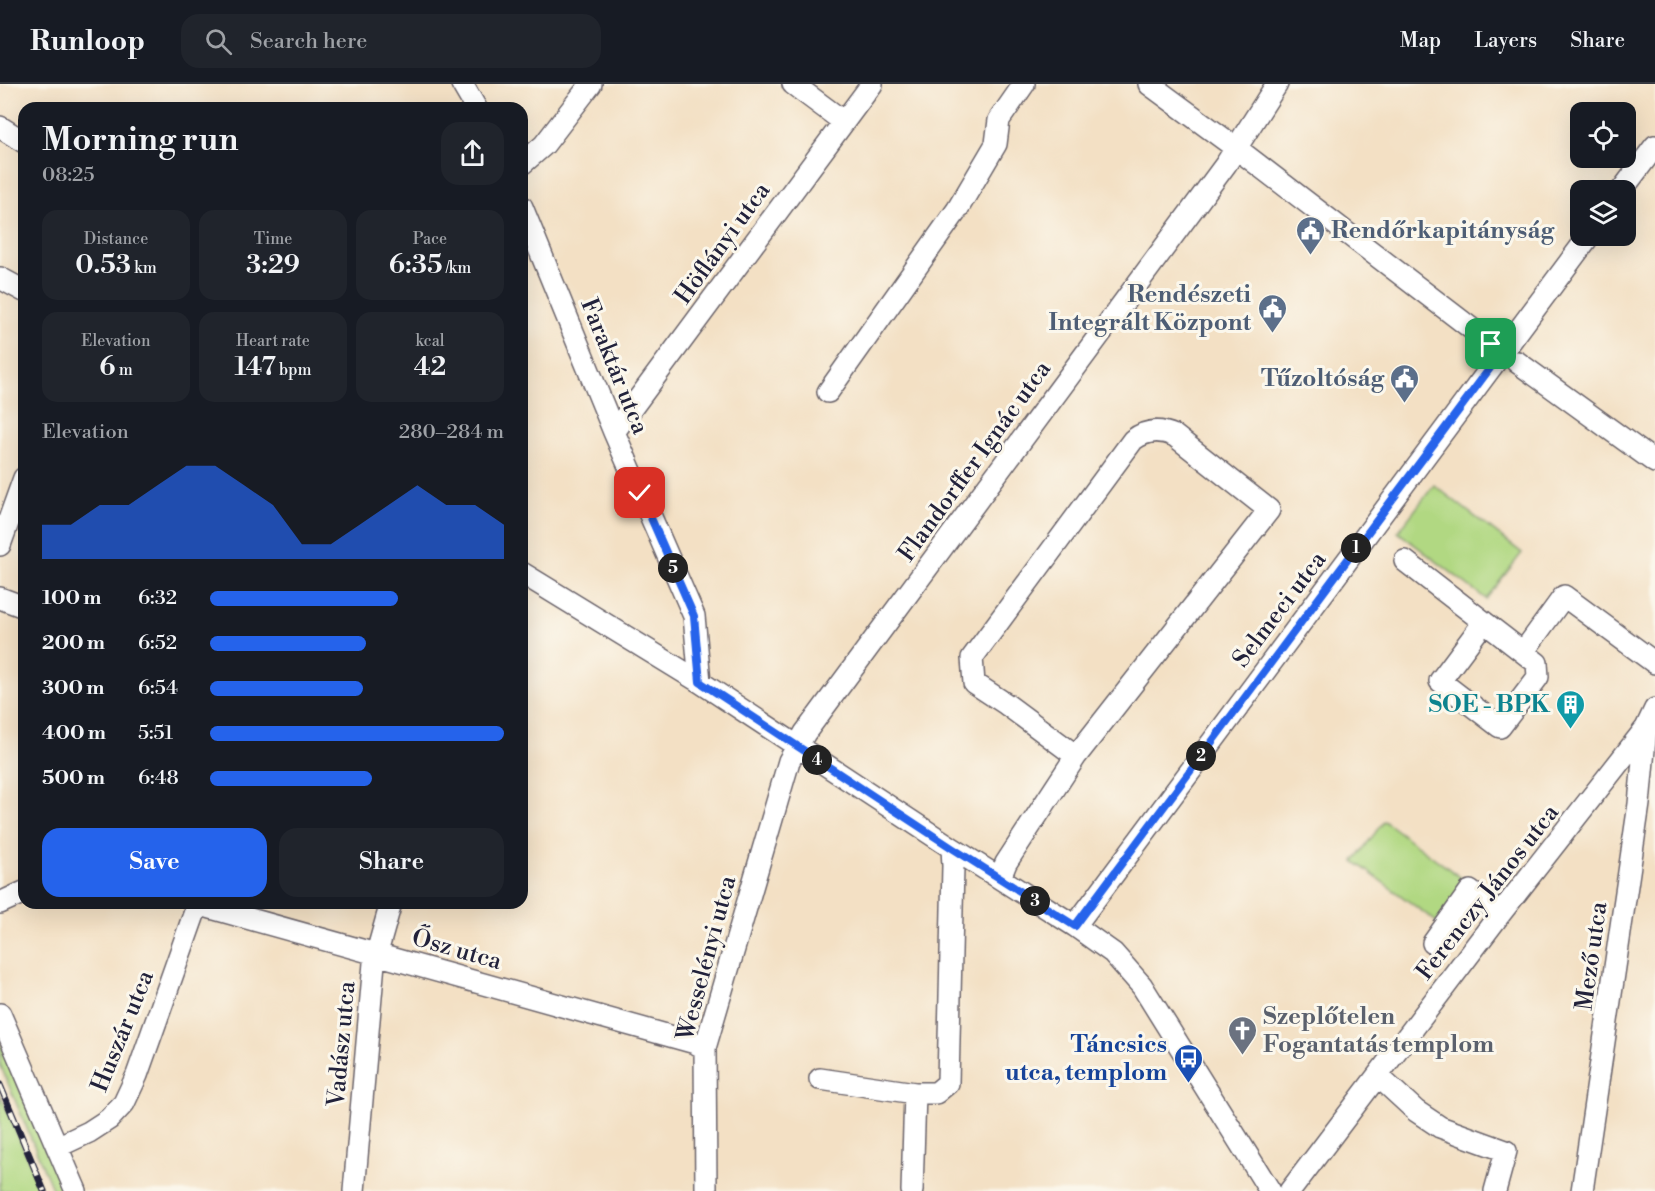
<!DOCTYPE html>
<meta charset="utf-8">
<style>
:root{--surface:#171b24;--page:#20242c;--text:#f1f3f6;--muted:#9ea1a6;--line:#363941;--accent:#2563eb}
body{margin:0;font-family:"Libre Bodoni",serif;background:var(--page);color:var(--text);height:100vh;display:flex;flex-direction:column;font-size:22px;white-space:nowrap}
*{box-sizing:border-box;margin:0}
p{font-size:20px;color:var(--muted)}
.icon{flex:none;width:33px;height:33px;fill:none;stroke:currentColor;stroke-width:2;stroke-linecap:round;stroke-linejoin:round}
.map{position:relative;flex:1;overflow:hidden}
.details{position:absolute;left:18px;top:18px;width:510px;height:807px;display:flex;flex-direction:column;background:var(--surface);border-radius:18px;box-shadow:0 6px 24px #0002}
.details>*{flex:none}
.buttons{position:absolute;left:1570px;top:18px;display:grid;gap:12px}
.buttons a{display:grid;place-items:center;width:66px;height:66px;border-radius:12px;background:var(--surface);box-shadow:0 6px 24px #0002;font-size:30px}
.pin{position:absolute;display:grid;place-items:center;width:51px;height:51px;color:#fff;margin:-26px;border-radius:12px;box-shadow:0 3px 9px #0006}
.km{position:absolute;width:30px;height:30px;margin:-15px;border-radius:50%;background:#222;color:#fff;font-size:16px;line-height:30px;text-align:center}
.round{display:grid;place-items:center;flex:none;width:63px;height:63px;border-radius:18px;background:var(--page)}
.summary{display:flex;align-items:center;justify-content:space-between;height:102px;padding:0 24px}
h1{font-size:33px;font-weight:600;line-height:45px}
.stats{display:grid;grid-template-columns:repeat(3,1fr);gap:9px;height:102px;padding:6px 24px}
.stats div{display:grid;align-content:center;border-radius:15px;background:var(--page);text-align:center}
.stats b{font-size:26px;font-weight:600}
.stats small{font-size:16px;font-weight:400}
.stats p{font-size:16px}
.chart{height:168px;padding:12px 24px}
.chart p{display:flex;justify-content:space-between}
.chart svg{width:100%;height:108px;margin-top:6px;fill:var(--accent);opacity:.7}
.cta{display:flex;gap:12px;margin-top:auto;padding:12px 24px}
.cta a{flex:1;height:69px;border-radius:18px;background:var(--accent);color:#fff;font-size:24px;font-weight:600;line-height:69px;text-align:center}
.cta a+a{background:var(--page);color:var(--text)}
ul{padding:0 24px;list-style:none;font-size:20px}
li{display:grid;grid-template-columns:96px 72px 1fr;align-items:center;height:45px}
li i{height:15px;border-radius:8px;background:var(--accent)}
header{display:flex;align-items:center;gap:36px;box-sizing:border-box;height:84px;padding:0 30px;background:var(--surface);border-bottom:2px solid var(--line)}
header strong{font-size:28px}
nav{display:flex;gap:33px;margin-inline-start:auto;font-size:21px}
.search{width:420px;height:54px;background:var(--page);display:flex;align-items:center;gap:15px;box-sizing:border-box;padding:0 21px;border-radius:18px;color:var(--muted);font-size:22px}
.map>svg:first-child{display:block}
.green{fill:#b1d882;stroke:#6a7d5e;stroke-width:1.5}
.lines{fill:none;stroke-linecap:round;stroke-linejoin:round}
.minor-casing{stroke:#6b646b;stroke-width:24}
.minor{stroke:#fff;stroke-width:21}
.rail-casing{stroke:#22223b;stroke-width:7}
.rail{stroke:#fbf7ec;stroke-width:4.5;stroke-dasharray:14;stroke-linecap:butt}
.route-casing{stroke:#fff;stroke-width:12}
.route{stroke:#2563eb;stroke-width:8}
.labels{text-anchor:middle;stroke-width:6;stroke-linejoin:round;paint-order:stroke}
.service-label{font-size:24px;font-weight:bold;fill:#4e5e75;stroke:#fbf7ec;text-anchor:end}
.street-label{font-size:24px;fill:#22223b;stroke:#fbf7ec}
.culture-label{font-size:24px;font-weight:bold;fill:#0d838f;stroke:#fbf7ec;text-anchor:end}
.worship-label{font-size:24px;font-weight:bold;fill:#5b616d;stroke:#fbf7ec;text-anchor:start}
.transit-label{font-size:24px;font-weight:bold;fill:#164399;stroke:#fbf7ec;text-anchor:end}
</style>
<header>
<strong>Runloop</strong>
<div class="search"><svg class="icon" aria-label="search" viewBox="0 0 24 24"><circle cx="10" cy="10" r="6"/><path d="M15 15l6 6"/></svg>Search here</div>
<nav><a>Map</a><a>Layers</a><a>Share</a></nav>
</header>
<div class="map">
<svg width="1655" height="1107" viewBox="0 0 1655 1107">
<rect width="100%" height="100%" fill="#fbf7ec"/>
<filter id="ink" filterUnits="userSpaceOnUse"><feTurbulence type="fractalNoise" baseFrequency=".0167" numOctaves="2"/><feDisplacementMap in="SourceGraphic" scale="12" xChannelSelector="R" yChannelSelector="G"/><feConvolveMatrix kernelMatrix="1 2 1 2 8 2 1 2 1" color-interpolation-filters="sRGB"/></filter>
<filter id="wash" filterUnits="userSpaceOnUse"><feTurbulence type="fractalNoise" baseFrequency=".008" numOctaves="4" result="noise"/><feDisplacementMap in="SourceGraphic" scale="24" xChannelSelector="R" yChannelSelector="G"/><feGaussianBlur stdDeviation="1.35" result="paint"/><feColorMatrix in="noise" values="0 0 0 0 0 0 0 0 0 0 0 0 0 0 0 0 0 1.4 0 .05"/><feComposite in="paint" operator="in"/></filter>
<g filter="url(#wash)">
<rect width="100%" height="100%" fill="#f3e0c4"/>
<path class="green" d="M1434 401 1522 469 1486 515 1398 448Z
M1384 737 1468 799 1438 839 1354 777Z
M0 957 63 1107H53L0 980Z
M0 1010 40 1103 41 1107H0Z"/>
</g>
<g filter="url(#ink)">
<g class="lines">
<defs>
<path id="minor" d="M462 0 476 24
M793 0 844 38
M1149 0 1236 64 1502 268
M0 43 24 58
M522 80 544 61 591 0
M1622 106 1655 62
M522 123 614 348 694 532 700 598
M0 194 24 207
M1517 278 1655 378
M828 308 957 126 996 60 999 36 1024 0
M614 348 872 0
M0 461 24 394
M1405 477 1537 579 1538 593 1500 643 1440 597 1484 538
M522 489 700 598 952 764 1075 842 1113 869 1142 902 1270 1107
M0 514 24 523
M1524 567 1564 512 1655 579
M1000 794 1006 779 1076 672 1269 426 1175 352C1160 345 1146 346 1133 356L972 574 974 599 1006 620 1076 672
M0 819 24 808
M193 819 695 959 705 964
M1075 842 1589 152
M1433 859 1470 807 1500 830
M0 930 76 1107
M1378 992 1416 1027 1440 1043 1506 1067 1495 1107
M820 995 915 1009H936L948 999 953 782 952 764
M57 1063 89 1048 109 1035 124 1019 137 991 198 819
M354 1107 374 879 391 819
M706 1107 705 964 789 677 805 649 1226 80 1277 0
M912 1107 915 1009
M1290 1107 1500 830 1646 644 1655 625
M1582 1107 1639 720 1646 644"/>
</defs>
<use href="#minor" class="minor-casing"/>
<use href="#minor" class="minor"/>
<defs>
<path id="rail" d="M0 1001 44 1107"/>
</defs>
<use href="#rail" class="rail-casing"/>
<use href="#rail" class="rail"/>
</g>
</g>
<g class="lines" filter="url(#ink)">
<defs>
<path id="route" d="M640 409 694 532 700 598 952 764 1075 842 1502 268 1491 260"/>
</defs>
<use href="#route" class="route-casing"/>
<use href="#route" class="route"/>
</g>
<defs>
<symbol id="civic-pin" viewBox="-11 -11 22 30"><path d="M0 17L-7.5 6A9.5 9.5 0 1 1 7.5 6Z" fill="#5c6f8a" stroke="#fbf7ec"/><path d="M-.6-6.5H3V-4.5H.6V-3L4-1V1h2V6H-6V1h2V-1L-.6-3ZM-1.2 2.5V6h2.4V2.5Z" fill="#fff"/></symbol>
<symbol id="building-pin" viewBox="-11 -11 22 30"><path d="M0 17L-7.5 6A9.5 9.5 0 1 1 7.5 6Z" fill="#0f9aa8" stroke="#fbf7ec"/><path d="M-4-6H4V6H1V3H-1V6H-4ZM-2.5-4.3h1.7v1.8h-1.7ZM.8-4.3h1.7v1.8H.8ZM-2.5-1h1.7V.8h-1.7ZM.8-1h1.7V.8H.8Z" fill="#fff"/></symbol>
<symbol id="church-pin" viewBox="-11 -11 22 30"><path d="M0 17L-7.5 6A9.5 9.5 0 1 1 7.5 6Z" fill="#6b7280" stroke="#fbf7ec"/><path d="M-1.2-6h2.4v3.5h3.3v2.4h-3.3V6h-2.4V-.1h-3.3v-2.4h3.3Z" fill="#fff"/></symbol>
<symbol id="bus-pin" viewBox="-11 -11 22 30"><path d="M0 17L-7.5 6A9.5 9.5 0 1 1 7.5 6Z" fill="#1a4fb4" stroke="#fbf7ec"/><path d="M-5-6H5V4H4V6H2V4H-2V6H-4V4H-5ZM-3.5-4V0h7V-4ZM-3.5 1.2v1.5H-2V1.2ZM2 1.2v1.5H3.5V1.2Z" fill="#fff"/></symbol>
</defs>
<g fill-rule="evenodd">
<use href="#civic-pin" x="1294" y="130" width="33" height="45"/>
<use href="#civic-pin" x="1256" y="208" width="33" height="45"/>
<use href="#civic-pin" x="1388" y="278" width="33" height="45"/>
<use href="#building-pin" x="1554" y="604" width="33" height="45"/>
<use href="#church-pin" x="1226" y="930" width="33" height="45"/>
<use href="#bus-pin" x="1172" y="958" width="33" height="45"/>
</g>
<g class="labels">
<g class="service-label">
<text x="1331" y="154" text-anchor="start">Rendőrkapitányság</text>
<text x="1251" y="218">Rendészeti<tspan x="1251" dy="28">Integrált Központ</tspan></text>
<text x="1384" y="302">Tűzoltóság</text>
</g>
<g class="street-label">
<text transform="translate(722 159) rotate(-54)" y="8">Höflányi utca</text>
<text transform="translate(615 282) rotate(68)" y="8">Faraktár utca</text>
<text transform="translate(974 377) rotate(-54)" y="8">Flandorffer Ignác utca</text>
<text transform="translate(1279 525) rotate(-53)" y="8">Selmeci utca</text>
<text transform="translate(1487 808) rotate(-52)" y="8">Ferenczy János utca</text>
<text transform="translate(457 865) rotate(16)" y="8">Ősz utca</text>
<text transform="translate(1591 872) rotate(-82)" y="8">Mező utca</text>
<text transform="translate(706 874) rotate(-75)" y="8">Wesselényi utca</text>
<text transform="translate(122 947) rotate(-68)" y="8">Huszár utca</text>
<text transform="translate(341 960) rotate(-85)" y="8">Vadász utca</text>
</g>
<g class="culture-label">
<text x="1550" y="628">SOE - BPK</text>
</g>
<g class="worship-label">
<text x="1263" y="940">Szeplőtelen<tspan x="1263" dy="28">Fogantatás templom</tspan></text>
</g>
<g class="transit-label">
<text x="1167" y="968">Táncsics<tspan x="1167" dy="28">utca, templom</tspan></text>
</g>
</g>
</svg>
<div class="buttons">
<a><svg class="icon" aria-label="locate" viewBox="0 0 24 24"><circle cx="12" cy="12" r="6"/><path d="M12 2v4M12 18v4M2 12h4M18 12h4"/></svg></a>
<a><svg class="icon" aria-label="layers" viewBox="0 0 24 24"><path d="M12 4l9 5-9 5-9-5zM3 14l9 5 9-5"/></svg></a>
</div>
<div class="pin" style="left:1491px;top:260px;background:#1e9e55"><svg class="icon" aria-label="arrive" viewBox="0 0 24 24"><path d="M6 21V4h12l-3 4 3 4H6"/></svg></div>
<div class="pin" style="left:640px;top:409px;background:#d93025"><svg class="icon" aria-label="check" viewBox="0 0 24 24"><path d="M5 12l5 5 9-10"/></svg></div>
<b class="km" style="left:1356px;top:464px">1</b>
<b class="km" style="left:1201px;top:672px">2</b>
<b class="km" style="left:1035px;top:817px">3</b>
<b class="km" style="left:817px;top:676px">4</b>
<b class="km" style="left:673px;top:484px">5</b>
<section class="details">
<div class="summary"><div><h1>Morning run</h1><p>08:25</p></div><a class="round"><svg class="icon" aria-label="share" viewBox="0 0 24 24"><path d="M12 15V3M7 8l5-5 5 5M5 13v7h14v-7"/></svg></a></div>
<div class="stats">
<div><p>Distance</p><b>0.53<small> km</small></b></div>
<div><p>Time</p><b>3:29</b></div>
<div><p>Pace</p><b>6:35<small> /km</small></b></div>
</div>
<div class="stats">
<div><p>Elevation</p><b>6<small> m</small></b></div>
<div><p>Heart rate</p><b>147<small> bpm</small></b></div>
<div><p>kcal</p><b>42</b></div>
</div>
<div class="chart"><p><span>Elevation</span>280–284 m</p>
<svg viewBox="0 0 160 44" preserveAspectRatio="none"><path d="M0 44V30L10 30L20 22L30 22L40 14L50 6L60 6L70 14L80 22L90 38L100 38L110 30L120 22L130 14L140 22L150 22L160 30V44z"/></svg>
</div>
<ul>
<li><b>100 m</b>6:32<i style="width:64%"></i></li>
<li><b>200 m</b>6:52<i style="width:53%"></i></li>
<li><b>300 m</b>6:54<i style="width:52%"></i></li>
<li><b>400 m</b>5:51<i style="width:100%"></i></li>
<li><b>500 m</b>6:48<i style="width:55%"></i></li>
</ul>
<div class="cta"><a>Save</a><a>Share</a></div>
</section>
</div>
